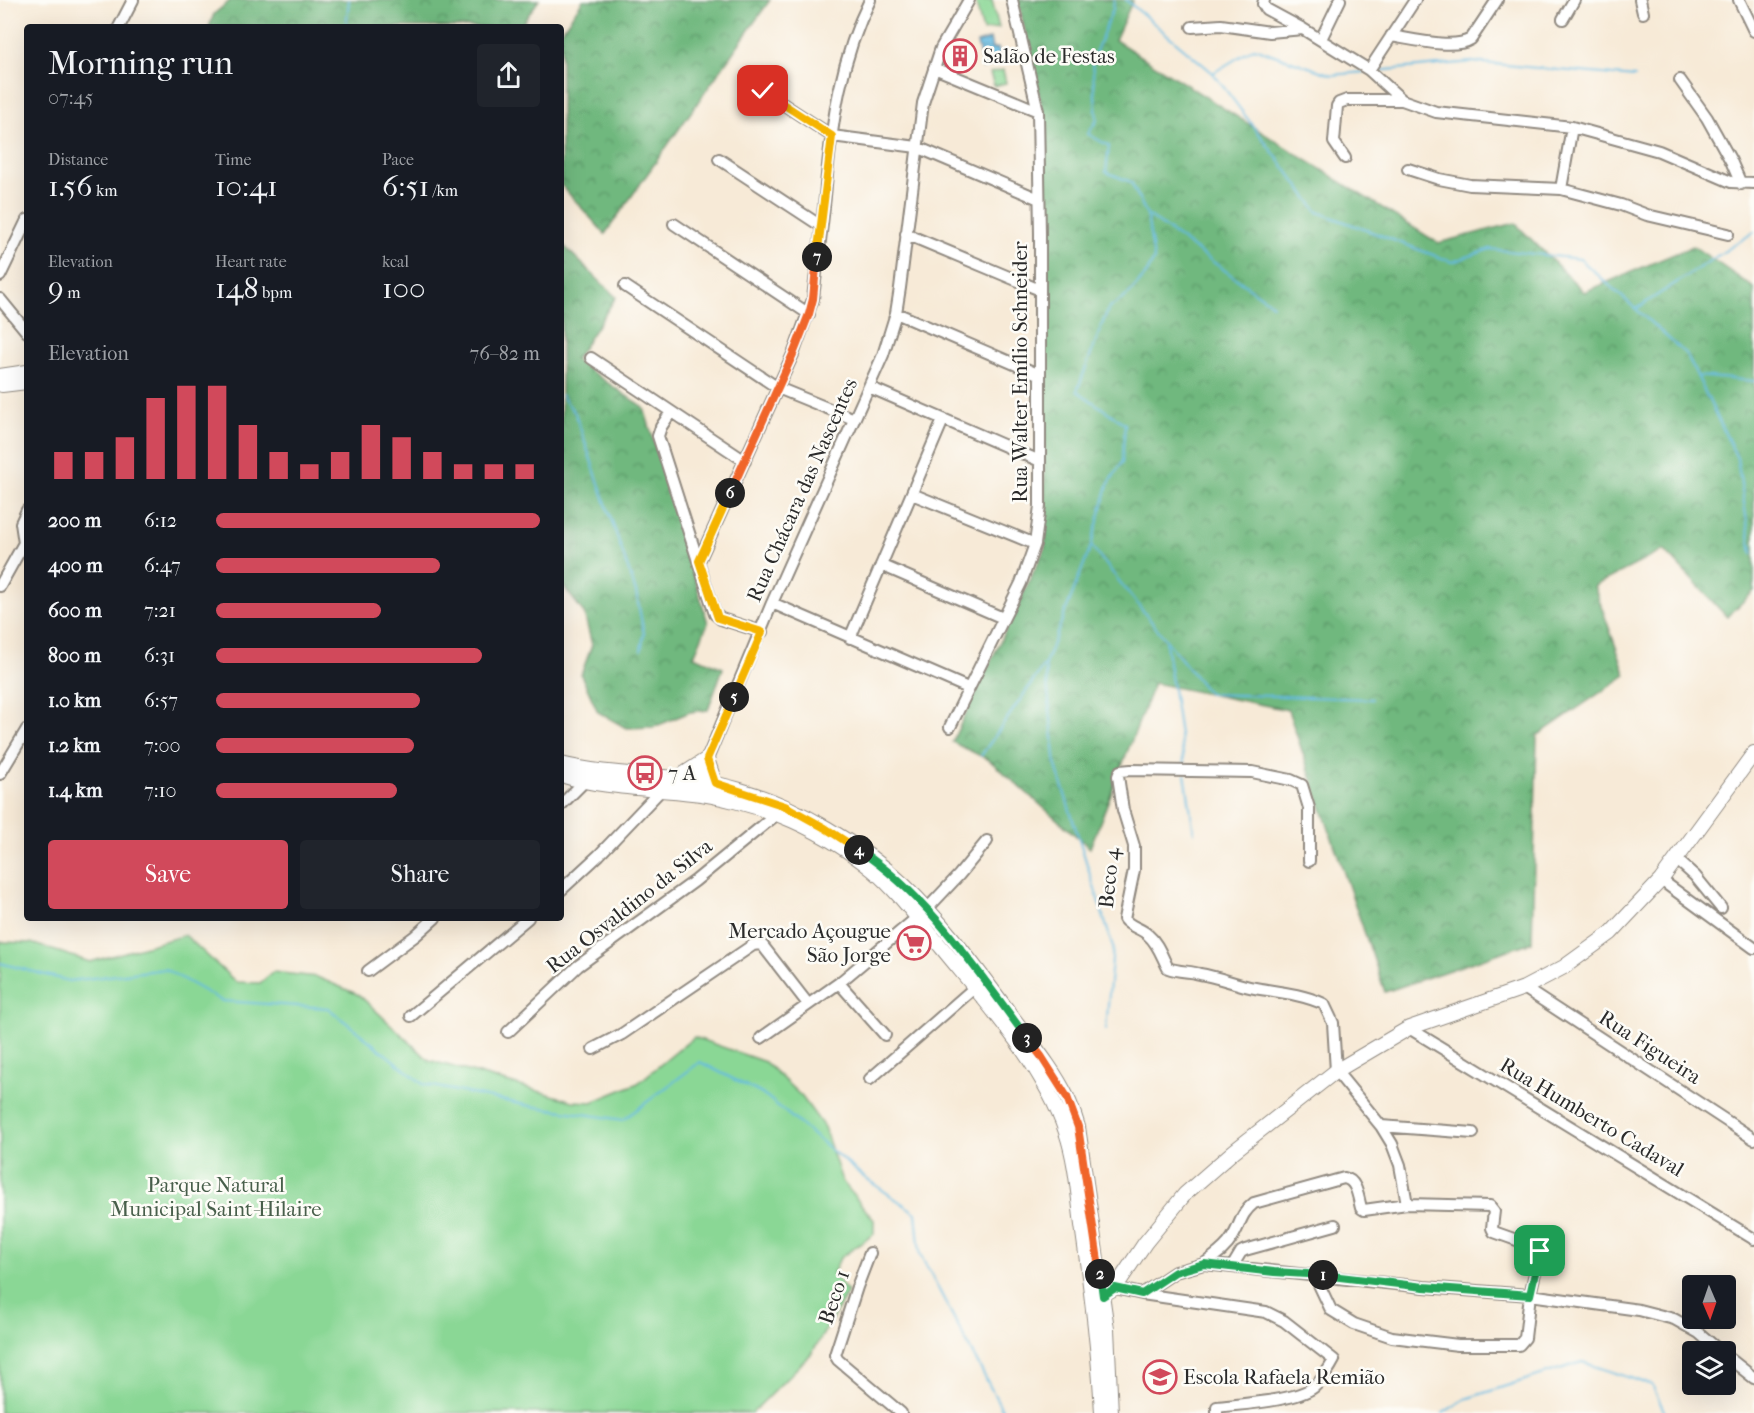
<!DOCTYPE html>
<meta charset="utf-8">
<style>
:root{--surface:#171b24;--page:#20242c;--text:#f1f3f6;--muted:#9ea1a6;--accent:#d1495b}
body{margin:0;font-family:"IM FELL French Canon",serif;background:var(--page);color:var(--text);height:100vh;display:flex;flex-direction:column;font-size:22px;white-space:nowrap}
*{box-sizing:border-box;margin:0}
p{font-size:20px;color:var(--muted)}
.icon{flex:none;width:33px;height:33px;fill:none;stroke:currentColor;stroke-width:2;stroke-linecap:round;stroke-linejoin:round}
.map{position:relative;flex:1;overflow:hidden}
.panel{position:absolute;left:24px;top:24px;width:540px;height:897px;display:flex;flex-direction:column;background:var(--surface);border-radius:6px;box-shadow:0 6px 24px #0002}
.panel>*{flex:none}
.needle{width:39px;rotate:178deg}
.fabs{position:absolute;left:1682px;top:1275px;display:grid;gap:12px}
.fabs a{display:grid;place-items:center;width:54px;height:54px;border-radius:6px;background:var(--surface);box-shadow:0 6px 24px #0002;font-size:30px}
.pin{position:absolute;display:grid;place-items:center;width:51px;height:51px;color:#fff;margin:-26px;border-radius:12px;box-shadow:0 3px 9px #0006}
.km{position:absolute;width:30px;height:30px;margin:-15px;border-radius:50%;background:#222;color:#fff;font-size:16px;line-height:30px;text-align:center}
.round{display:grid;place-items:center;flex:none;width:63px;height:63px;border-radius:6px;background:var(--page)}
.summary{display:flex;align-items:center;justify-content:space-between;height:102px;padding:0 24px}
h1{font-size:33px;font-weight:600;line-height:45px}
.stats{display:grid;grid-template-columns:repeat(3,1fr);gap:9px;height:102px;padding:6px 24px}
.stats div{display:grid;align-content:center}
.stats b{font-size:30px;font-weight:600}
.stats small{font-size:16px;font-weight:400}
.stats p{font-size:16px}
.chart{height:168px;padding:12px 24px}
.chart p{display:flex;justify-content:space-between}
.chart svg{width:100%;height:108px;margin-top:6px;stroke:var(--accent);stroke-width:6}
.cta{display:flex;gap:12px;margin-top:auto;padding:12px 24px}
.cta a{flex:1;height:69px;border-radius:6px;background:var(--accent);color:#fff;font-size:24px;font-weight:600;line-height:69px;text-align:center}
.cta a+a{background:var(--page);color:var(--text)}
ul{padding:0 24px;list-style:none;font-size:20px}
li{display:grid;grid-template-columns:96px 72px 1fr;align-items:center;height:45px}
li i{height:15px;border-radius:8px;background:var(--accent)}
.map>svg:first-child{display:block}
.forest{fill:url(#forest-crowns);stroke:#4d7254;stroke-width:1.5}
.park{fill:#8ad795;stroke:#5a8160;stroke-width:1.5}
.water{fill:url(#water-rules);stroke:#487286;stroke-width:1.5}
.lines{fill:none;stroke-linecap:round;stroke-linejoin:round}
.stream{stroke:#64bae1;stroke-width:2}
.minor-casing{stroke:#918a81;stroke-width:14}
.major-casing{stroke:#918a81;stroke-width:16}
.minor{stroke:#fff;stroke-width:10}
.major{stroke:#fff;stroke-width:14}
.split-1-casing{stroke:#fff;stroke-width:12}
.split-2-casing{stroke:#fff;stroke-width:12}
.split-3-casing{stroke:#fff;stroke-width:12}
.split-4-casing{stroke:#fff;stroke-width:12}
.split-5-casing{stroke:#fff;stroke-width:12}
.split-6-casing{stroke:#fff;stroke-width:12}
.split-7-casing{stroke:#fff;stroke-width:12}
.split-8-casing{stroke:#fff;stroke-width:12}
.split-1{stroke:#22a559;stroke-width:8}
.split-2{stroke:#22a559;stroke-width:8}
.split-3{stroke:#f0652b;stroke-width:8}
.split-4{stroke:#22a559;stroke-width:8}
.split-5{stroke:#f5b400;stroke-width:8}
.split-6{stroke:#f5b400;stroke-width:8}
.split-7{stroke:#f0652b;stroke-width:8}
.split-8{stroke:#f5b400;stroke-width:8}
.labels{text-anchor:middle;stroke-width:5;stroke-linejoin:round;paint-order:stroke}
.poi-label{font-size:21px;fill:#2b2b2b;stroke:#fdfcf7;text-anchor:start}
.street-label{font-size:21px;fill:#2b2b2b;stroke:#fdfcf7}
.park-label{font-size:21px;fill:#485f4b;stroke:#fdfcf7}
</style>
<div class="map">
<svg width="1754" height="1413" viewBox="0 0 1754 1413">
<defs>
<pattern id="forest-crowns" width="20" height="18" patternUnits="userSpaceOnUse" patternTransform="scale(1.5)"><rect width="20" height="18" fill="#6fb87e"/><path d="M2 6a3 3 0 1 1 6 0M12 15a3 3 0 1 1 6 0" fill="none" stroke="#5b9667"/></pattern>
<pattern id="water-rules" width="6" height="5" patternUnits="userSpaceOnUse" patternTransform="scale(1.5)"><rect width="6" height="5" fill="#64bae1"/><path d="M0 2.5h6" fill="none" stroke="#5397b7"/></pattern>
</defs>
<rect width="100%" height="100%" fill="#fdfcf7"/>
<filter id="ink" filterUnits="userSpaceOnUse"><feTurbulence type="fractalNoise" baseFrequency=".0167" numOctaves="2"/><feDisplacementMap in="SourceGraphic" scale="12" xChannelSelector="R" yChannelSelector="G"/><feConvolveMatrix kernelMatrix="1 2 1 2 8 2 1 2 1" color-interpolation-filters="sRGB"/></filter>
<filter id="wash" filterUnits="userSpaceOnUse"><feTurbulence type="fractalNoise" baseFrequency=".008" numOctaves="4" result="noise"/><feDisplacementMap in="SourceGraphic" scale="24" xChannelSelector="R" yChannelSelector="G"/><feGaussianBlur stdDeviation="1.35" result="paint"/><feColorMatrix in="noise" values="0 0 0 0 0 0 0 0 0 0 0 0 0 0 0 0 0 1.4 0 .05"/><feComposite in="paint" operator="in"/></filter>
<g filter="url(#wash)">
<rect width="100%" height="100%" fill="#f7ead7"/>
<path class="forest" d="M231 0H539L520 27H209L214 14Z
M583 0H770L605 234 561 185V32Z
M1018 0H1133L1115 40 1438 243 1515 223 1584 292 1693 246 1754 288V591L1727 617 1664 550 1594 586 1626 675 1537 736 1532 942 1385 992 1288 710 1154 683 1090 848 989 760 952 742 1045 548 1042 108Z
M561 243 616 297 575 360 644 408 708 623 694 656 723 668 708 710 690 712 654 727 626 728 598 712 581 675 592 645 584 613 561 583Z"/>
<path class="park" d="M975 0H992L999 28 983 31Z
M1003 70 1006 83 994 86 990 73Z
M185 935 236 982 260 983 273 972 317 977 359 995 429 1060 573 1101 592 1102 638 1083 694 1037 765 1062 802 1097 824 1127 842 1181 874 1220V1234L840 1258 833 1274 848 1292 812 1353 752 1413H0V942L31 943 90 962Z"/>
<path class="water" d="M990 39 992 49 998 48 1000 55 994 57 996 65 983 68 977 43Z"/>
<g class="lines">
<path class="stream" d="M1126 0 1213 73 1318 212 1452 262 1490 249 1580 259 1687 355 1737 458 1752 554
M346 27 349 0
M1375 71 1472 62 1635 77
M1213 73 1254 48 1332 75 1364 72
M1149 216 1273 305
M1636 309 1754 232
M1697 376 1754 381
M561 395 575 413 636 592 644 634 641 650
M1092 547 1209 694 1372 699
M1166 643 1185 768
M1045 664 1056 766 1113 947 1106 1029
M981 756 1045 664 1091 546 1108 485 1122 462 1125 424 1077 391 1108 309 1128 295 1147 273 1154 259 1147 215 1131 182 1106 172 1109 146 1088 134 1097 120 1092 61 1113 9 1114 0
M1185 774 1194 833
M0 963 69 981 165 969 222 1001 328 1008 423 1084 530 1106 623 1120 700 1062 766 1096 865 1178 916 1213 920 1254 1004 1413
M1443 1413 1465 1399 1582 1362 1652 1385 1665 1413"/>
</g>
</g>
<g filter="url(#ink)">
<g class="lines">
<defs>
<path id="minor" d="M1264 0 1263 4 1266 9 1303 29 1369 70 1402 100 1436 112 1572 127 1659 151 1731 182 1754 183
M1640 0 1643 13
M1739 0 1754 31
M1563 19 1574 0
M119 27 133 0
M1192 27 1221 25 1270 32 1303 29
M1391 36C1411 39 1454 50 1471 39L1497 0
M1321 39 1340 0
M934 68 1038 111
M1369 70 1415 0
M1680 80 1707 118 1731 161 1741 184
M763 91 832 136 917 147 1039 199
M1345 158 1334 142 1337 106 1339 103 1347 100H1402
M719 159 821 226
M1408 169 1439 179 1470 185 1561 189 1621 205 1647 215 1728 234
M1561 189 1572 127
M674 224 809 314
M906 234 1040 290
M0 276 27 220
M625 286 778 388 854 419
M0 299 27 332
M896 313 1040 375
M591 358 745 461
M869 387 1040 461
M671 412 661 427 658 436 715 614 721 619 762 632
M912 494 1035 544
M699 561 794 352 813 299C817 261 823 223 826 185 832 121 841 58 870 0
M881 565 1003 618
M0 586 24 543 21 523 27 510
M772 603 968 688
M850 638 943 420
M950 727 1021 583 1035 544 1040 506V234L1038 111 1012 0
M0 774 27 729
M698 781 772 603 883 355 896 313 900 288 923 103 941 48 969 0
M561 805 584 782
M1676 859 1695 876 1721 908
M1309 861V808L1302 785 1291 780 1252 772 1131 770 1120 771 1118 776 1123 810 1134 846V870L1124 919C1130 927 1141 928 1148 935 1158 943 1162 957 1168 968 1179 972 1189 971 1200 974 1219 977 1237 985 1255 988 1279 992 1302 994 1324 1004L1333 1023 1336 1071 1381 1126 1392 1144 1400 1165 1407 1204
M1661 880 1754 948
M561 890 599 855 661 790
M368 971 415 936 435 918
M839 983 885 1035
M1524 988 1754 1139
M411 1016 528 918
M1409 1028 1754 1239
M508 1032 578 966 695 881 777 814
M761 1038 839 983 927 909 959 875 987 841
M593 1049 622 1034 753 945 759 944 763 946 808 1004
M870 1079 974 988
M1381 1126 1473 1133
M870 1253 857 1287 835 1355 838 1360 901 1413
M1204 1264C1214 1256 1225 1250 1232 1238 1241 1224 1240 1214 1254 1203L1344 1178C1357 1180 1358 1197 1361 1208L1364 1210 1407 1204 1490 1206 1494 1211 1492 1228 1494 1232 1539 1248 1540 1251 1530 1295 1525 1338 1519 1345H1458L1392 1337 1354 1324 1331 1310 1314 1274
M1232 1267 1241 1252 1245 1250 1335 1225
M1115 1288 1142 1294 1175 1272 1204 1264 1424 1287 1530 1295 1639 1310 1674 1319 1699 1333 1721 1352
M1142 1294 1266 1312 1284 1321 1334 1360C1330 1368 1321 1381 1314 1387 1296 1401 1241 1404 1217 1407V1413
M1725 1355 1754 1378"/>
<path id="major" d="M0 376 27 372
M2 385 27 382
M561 764C620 779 682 772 740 790 796 806 862 845 904 885 943 922 976 968 1008 1011 1028 1039 1052 1066 1067 1097 1072 1107 1075 1117 1078 1127L1107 1329 1111 1413
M561 775C603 788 648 788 692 793 717 795 755 806 779 815 812 828 846 848 873 870 899 892 920 922 942 948 987 1003 1043 1064 1066 1132 1076 1161 1078 1194 1082 1225 1091 1288 1099 1350 1102 1413
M676 779 707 759 715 783
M1096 1298 1115 1288 1145 1243 1185 1194 1234 1151 1336 1071 1409 1028 1524 988 1564 967 1611 933 1661 880 1754 753"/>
</defs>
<use href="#minor" class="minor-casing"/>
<use href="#major" class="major-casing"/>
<use href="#minor" class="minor"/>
<use href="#major" class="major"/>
</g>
</g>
<g class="lines" filter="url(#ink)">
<defs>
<path id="split-1" d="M1323 1275 1424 1287 1530 1295 1540 1251"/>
<path id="split-2" d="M1100 1274 1103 1296 1115 1288 1142 1294 1175 1272 1204 1264 1274 1272 1323 1275"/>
<path id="split-3" d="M1027 1038 1041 1056 1067 1097 1078 1127 1100 1274"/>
<path id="split-4" d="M859 850C930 897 977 971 1027 1038"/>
<path id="split-5" d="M734 697 707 759 715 783 785 806 825 828 859 850"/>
<path id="split-6" d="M730 493 699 561 718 618 762 632 734 697"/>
<path id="split-7" d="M730 493 794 352 809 314 813 299 817 257"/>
<path id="split-8" d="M763 91 832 136 817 257"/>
</defs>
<use href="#split-1" class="split-1-casing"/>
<use href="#split-2" class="split-2-casing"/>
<use href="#split-3" class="split-3-casing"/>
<use href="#split-4" class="split-4-casing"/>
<use href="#split-5" class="split-5-casing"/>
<use href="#split-6" class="split-6-casing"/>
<use href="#split-7" class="split-7-casing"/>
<use href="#split-8" class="split-8-casing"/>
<use href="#split-1" class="split-1"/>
<use href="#split-2" class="split-2"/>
<use href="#split-3" class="split-3"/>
<use href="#split-4" class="split-4"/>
<use href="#split-5" class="split-5"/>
<use href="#split-6" class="split-6"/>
<use href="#split-7" class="split-7"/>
<use href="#split-8" class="split-8"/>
</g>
<defs>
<symbol id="building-ring" viewBox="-11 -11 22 22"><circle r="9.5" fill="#fdfcf7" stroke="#d1495b" stroke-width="1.5"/><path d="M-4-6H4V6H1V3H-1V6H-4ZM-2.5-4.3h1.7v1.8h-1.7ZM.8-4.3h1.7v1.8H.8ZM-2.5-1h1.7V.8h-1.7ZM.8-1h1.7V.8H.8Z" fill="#d1495b"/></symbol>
<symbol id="bus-ring" viewBox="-11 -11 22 22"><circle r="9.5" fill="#fdfcf7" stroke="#d1495b" stroke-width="1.5"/><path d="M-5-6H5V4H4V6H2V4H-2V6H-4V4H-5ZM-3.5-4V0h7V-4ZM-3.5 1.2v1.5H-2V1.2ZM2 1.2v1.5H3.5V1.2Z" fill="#d1495b"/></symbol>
<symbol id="supermarket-ring" viewBox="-11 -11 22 22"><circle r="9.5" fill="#fdfcf7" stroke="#d1495b" stroke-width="1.5"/><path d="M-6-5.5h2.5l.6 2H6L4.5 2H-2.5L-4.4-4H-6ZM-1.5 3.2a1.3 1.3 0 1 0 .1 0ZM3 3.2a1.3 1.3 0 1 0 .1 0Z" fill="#d1495b"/></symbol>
<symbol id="school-ring" viewBox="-11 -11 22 22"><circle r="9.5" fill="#fdfcf7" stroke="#d1495b" stroke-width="1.5"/><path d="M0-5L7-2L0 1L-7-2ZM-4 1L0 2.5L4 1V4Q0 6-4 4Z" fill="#d1495b"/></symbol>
</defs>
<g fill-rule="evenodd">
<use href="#building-ring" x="941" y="37" width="38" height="38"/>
<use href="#bus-ring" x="626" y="754" width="38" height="38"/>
<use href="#supermarket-ring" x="895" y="924" width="38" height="38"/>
<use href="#school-ring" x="1141" y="1358" width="38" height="38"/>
</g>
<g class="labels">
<g class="poi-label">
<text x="983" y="63">Salão de Festas</text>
<text x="668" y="780">7 A</text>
<text x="891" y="938" text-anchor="end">Mercado Açougue<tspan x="891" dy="24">São Jorge</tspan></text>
<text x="1183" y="1384">Escola Rafaela Remião</text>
</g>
<g class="street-label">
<text transform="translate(1020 372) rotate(-90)" y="7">Rua Walter Emílio Schneider</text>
<text transform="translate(802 490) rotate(-66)" y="7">Rua Chácara das Nascentes</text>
<text transform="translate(1109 878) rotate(-84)" y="7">Beco 4</text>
<text transform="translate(629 906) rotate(-38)" y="7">Rua Osvaldino da Silva</text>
<text transform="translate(1650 1047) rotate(33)" y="7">Rua Figueira</text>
<text transform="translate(1592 1117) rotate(31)" y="7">Rua Humberto Cadaval</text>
<text transform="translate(834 1297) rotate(-71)" y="7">Beco 1</text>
</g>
<g class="park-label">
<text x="216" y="1192">Parque Natural<tspan x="216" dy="24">Municipal Saint-Hilaire</tspan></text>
</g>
</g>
</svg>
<div class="fabs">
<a><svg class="needle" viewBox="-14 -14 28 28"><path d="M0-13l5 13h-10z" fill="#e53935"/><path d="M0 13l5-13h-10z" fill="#9ea1a6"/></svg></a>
<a><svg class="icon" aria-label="layers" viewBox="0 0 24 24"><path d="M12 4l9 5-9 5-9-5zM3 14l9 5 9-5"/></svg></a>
</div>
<div class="pin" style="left:1540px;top:1251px;background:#1e9e55"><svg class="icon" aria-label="arrive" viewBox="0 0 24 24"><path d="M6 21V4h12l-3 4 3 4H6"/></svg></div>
<div class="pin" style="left:763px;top:91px;background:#d93025"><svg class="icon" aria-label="check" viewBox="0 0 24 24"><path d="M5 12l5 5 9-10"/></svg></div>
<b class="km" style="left:1323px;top:1275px">1</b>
<b class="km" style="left:1100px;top:1274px">2</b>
<b class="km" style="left:1027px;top:1038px">3</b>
<b class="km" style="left:859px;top:850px">4</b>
<b class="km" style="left:734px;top:697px">5</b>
<b class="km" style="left:730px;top:493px">6</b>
<b class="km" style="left:817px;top:257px">7</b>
<section class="panel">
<div class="summary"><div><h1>Morning run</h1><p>07:45</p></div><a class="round"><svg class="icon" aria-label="share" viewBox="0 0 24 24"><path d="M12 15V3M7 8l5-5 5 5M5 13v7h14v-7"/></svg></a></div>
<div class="stats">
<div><p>Distance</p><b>1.56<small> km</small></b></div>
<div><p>Time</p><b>10:41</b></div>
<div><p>Pace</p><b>6:51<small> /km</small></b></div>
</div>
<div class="stats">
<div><p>Elevation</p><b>9<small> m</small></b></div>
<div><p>Heart rate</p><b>148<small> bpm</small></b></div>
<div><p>kcal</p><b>100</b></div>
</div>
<div class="chart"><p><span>Elevation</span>76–82 m</p>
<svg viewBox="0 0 160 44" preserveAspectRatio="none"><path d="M5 44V33M15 44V33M25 44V27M35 44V11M45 44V6M55 44V6M65 44V22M75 44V33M85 44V38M95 44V33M105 44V22M115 44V27M125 44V33M135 44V38M145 44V38M155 44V38"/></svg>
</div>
<ul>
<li><b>200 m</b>6:12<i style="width:100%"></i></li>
<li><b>400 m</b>6:47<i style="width:69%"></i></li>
<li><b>600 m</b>7:21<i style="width:51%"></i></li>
<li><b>800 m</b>6:31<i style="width:82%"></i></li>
<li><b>1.0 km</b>6:57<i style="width:63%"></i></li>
<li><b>1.2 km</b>7:00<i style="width:61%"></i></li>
<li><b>1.4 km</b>7:10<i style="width:56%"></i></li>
</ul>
<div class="cta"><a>Save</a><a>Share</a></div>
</section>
</div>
